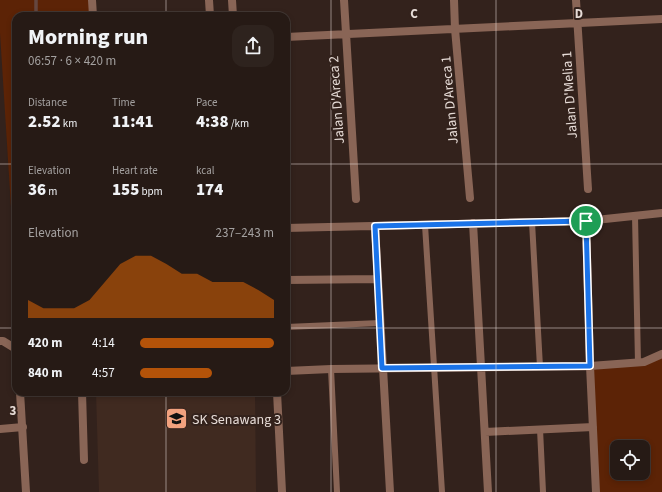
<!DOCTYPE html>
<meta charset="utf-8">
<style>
:root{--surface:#261a15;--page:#2e231e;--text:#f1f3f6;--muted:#a4a1a0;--line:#423834;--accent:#b45309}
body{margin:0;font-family:"Source Sans 3",sans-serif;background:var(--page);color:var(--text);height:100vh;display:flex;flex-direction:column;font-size:15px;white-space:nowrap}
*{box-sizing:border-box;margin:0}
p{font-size:13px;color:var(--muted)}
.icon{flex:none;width:22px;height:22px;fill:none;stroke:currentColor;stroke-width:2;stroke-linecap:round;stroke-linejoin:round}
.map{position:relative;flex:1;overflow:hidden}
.sheet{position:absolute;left:12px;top:12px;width:278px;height:384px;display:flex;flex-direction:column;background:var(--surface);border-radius:12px;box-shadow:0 2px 6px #0003,0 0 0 1px var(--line)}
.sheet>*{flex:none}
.controls{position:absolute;left:610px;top:440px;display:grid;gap:8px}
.controls a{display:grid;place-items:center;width:40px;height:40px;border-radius:8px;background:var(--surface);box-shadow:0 2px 6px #0003,0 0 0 1px var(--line);font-size:20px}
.pin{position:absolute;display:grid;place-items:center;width:34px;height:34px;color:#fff;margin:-17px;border:2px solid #fff;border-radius:50%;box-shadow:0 1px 4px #0007}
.round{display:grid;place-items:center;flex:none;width:42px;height:42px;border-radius:12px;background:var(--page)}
.summary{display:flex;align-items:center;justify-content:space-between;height:68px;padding:0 16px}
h1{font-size:22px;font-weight:800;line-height:30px}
.metrics{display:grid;grid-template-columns:repeat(3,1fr);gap:6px;height:68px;padding:4px 16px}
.metrics div{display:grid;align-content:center}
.metrics b{font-size:17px;font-weight:800}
.metrics small{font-size:11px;font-weight:400}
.metrics p{font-size:11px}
.chart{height:112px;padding:8px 16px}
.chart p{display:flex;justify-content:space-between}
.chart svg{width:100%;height:72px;margin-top:4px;fill:var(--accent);opacity:.7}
ul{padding:0 16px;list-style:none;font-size:13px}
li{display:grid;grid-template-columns:64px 48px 1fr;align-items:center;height:30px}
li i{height:10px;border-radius:5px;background:var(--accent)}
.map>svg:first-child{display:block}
.built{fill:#402a20}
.green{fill:#5c2306;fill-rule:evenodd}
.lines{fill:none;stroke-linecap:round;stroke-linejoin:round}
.stream{stroke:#654740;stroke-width:3.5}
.service{stroke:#896556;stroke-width:6}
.minor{stroke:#896556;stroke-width:8}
.route-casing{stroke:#fff;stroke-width:8}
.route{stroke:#1a73e8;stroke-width:5}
.grid{fill:none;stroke:#e7dcd7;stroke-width:1;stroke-opacity:0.55}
.labels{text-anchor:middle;stroke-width:4;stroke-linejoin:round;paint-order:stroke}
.street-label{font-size:14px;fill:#e7dcd7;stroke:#33221c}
.poi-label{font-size:14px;fill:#e7dcd7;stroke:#33221c;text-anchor:start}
.grid-label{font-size:13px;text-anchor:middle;font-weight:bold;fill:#e7dcd7;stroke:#33221c;stroke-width:4;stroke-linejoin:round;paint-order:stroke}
</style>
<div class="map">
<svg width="662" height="492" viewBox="0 0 662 492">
<rect width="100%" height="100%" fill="#33221c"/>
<path class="built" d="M96 392H255L256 492H99Z"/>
<path class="green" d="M0 0H89L90 16H16V223H12L0 33Z
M662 356V492H597L592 368ZM617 447H643V473H617Z"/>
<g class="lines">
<path class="stream" d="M36 16V0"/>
<path class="service" d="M635 216 638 363
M532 222 540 367
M425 225 442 492
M286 327 380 323
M331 369 337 492
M540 429 543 492"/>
<path class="minor" d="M92 0 93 16
M209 0 210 16
M232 0 233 16
M344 0 356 199
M454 0 455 29 470 198
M576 0 588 189
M286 37 662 19
M586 221 590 366 596 492
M473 223 488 492
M375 226 390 492
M286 228 586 221 662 213
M286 280 378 279
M0 341H3L16 349
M286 371 331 369 590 366 644 362 662 354
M20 392 26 492
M82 392 84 460
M277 392 282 492
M0 429 23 427
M485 432 593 427"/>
</g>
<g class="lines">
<defs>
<path id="route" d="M586 221 590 366 382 368 375 226Z"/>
</defs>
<use href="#route" class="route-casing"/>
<use href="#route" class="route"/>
</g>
<path class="grid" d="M166 0V16M331 0V492M496 0V492M0 164H16M286 164H662M0 328H16M286 328H662M166 392V492"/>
<defs>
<symbol id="school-square" viewBox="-11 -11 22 22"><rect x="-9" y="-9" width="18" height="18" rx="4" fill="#f2a17e" stroke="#33221c"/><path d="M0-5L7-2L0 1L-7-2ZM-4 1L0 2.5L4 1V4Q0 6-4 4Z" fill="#111"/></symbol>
</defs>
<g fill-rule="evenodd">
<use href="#school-square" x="164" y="406" width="25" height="25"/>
</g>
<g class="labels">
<g class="street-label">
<text transform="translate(569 95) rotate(-94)" y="5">Jalan D'Melia 1</text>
<text transform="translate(336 100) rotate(-94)" y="5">Jalan D'Areca 2</text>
<text transform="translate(449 100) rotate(-95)" y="5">Jalan D'Areca 1</text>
</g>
<g class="poi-label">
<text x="192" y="424">SK Senawang 3</text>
</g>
</g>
<g class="grid-label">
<text x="414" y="18">C</text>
<text x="579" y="18">D</text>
<text x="13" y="415">3</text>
</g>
</svg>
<div class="controls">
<a><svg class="icon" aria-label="locate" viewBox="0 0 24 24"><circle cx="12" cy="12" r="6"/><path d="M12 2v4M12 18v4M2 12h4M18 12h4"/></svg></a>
</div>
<div class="pin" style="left:586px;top:221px;background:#1e9e55"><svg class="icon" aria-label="arrive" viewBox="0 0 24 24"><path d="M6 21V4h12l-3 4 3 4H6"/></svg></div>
<section class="sheet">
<div class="summary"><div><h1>Morning run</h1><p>06:57 · 6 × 420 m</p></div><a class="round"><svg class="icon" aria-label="share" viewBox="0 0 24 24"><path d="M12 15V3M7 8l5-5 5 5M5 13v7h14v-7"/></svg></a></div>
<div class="metrics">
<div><p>Distance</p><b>2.52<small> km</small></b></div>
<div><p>Time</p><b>11:41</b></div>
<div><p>Pace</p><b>4:38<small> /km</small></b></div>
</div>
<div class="metrics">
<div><p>Elevation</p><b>36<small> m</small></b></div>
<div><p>Heart rate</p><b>155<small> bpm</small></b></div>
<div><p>kcal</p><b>174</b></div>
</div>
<div class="chart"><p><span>Elevation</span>237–243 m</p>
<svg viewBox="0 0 160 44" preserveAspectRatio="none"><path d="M0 44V33L10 38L20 38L30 38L40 33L50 22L60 11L70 6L80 6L90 11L100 17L110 17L120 22L130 22L140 22L150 27L160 33V44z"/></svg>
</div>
<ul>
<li><b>420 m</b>4:14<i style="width:100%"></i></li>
<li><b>840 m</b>4:57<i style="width:54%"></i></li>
</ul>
</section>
</div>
